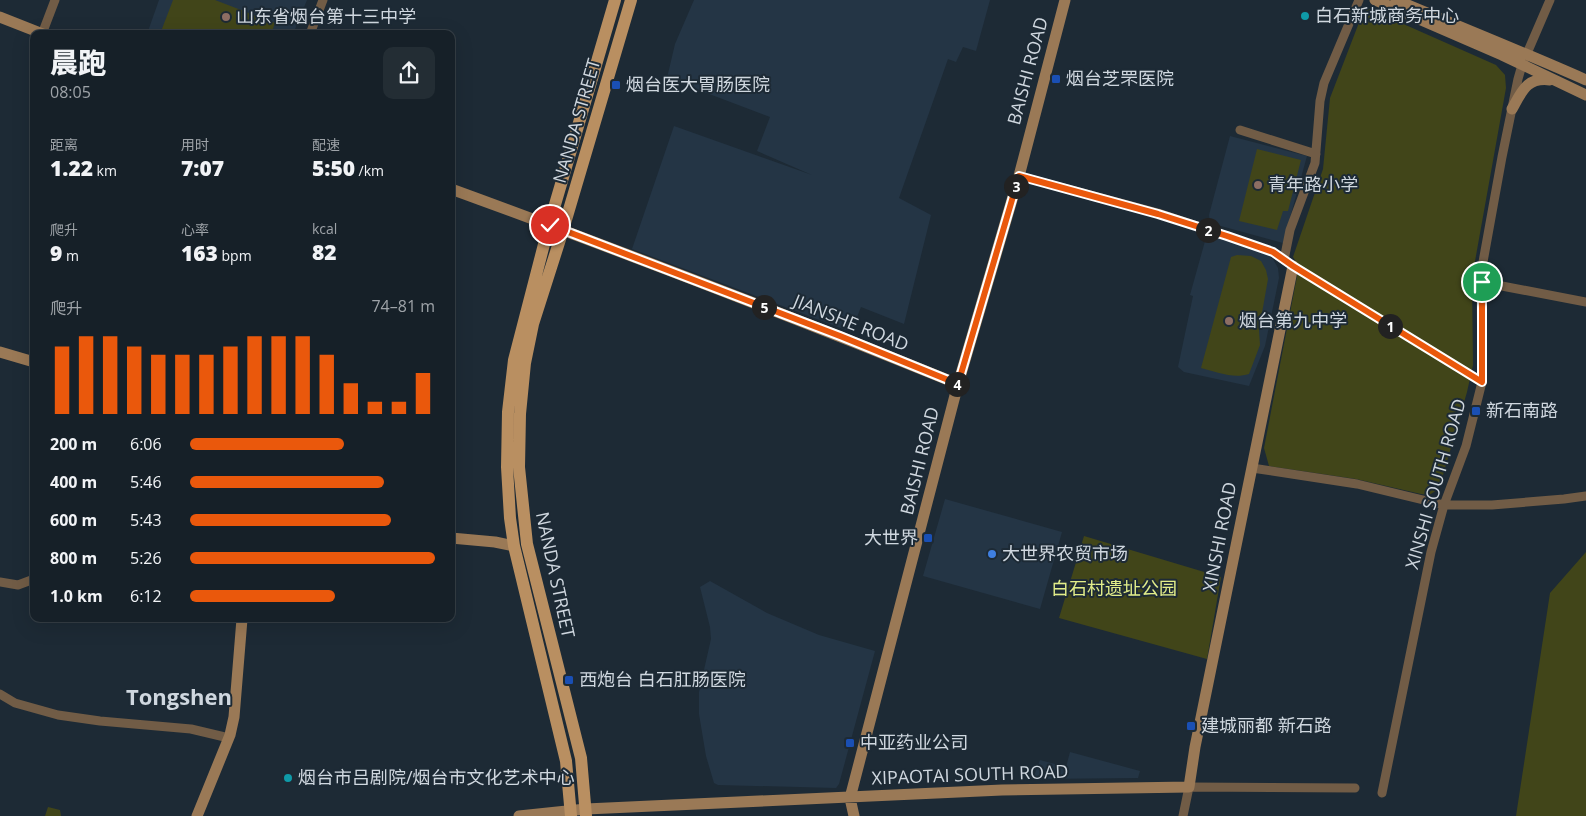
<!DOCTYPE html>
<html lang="zh">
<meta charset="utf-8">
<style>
:root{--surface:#162028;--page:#232d34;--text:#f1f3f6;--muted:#9ea3a8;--line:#353e45;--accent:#ea580c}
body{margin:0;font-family:"Open Sans","Noto Sans SC",sans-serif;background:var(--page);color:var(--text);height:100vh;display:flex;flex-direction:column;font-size:19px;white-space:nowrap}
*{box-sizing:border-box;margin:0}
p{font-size:16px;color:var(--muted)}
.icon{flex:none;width:28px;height:28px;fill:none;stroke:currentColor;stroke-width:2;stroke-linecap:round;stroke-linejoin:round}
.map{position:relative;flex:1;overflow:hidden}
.side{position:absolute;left:30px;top:30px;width:425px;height:592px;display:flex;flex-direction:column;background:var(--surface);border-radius:10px;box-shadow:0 5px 20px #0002,0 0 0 1px var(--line)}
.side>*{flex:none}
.pin{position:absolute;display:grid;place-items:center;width:42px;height:42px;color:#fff;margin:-21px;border:2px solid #fff;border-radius:50%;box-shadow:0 1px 5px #0007}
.km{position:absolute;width:25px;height:25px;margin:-12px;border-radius:50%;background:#222;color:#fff;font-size:14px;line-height:25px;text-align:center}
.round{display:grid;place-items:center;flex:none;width:52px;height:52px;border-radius:10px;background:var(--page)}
.head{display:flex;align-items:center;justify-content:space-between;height:85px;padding:0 20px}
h1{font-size:28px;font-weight:800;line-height:38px}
.figures{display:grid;grid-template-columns:repeat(3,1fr);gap:8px;height:85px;padding:5px 20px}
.figures div{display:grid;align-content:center}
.figures b{font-size:21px;font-weight:800}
.figures small{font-size:14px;font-weight:400}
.figures p{font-size:14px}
.chart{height:140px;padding:10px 20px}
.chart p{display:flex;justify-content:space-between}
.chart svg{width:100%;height:90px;margin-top:5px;stroke:var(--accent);stroke-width:6}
ul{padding:0 20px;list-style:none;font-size:16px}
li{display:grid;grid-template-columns:80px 60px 1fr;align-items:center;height:38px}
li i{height:12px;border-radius:6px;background:var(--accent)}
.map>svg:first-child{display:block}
.built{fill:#243545}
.green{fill:#414519}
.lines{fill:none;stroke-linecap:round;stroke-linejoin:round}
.street{stroke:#715c46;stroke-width:9}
.secondary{stroke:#9a7956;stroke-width:11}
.primary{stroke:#b98f61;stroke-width:12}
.route-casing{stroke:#fff;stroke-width:10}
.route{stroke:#ea580c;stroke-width:6}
.culture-dot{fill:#0f9aa8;stroke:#1d2a35;stroke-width:2}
.education-dot{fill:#8d6e63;stroke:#1d2a35;stroke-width:2}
.transit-dot{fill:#1a4fb4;stroke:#1d2a35;stroke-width:2}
.shop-dot{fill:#3f7fe0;stroke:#1d2a35;stroke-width:2}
.labels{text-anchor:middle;stroke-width:4;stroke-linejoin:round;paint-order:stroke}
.poi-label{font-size:18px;fill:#cfd7df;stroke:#1d2a35;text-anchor:start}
.street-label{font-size:18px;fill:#cfd7df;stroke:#1d2a35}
.park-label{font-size:18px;fill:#e2ed89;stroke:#1d2a35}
.district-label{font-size:22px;font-weight:bold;fill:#cfd7df;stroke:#1d2a35}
</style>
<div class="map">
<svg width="1586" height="816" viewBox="0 0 1586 816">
<rect width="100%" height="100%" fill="#1d2a35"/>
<path class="built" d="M159 0H307L293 34H147Z
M694 0H990L976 51 963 47 956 62 948 59 899 198 931 215 904 324 861 307 851 332 632 249 674 126 812 175 757 151 770 117 667 78 675 44Z
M1230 136 1307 156 1283 243 1210 223 1209 215Z
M1207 234 1266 254 1273 259 1278 268 1279 278 1265 346 1249 386 1184 372 1178 367 1193 296 1190 295Z
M945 499 1062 532 1040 609 923 576Z
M710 581 767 613 819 635 875 651 839 784 836 788 718 785 714 783 706 756 699 714V692L711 639 710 627 700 587Z
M1070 752 1140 771 1138 778 1033 779 1040 760 1066 767Z"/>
<path class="green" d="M173 0H215L275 23 271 34H160Z
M1365 7 1496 65 1505 75 1506 88 1472 278 1473 365 1467 392 1439 489 1429 495 1421 494 1356 479 1269 466 1264 448 1299 266 1293 257 1323 169 1330 98Z
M1257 149 1301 160 1288 211H1283L1277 230 1239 221Z
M1237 255 1251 256 1261 261 1266 270 1268 279 1259 330 1260 345 1249 374C1233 379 1217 372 1201 368L1231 257Z
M1084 536 1221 577 1207 659 1059 618Z
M1586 552V816H1516L1550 593Z
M48 807 60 810 61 816H45Z"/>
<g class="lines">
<path class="street" d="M42 34 55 0
M310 34 323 0
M1240 130 1316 154
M1019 176 1158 213 1227 236 1273 252 1293 266 1482 382
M1284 260 1290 230 1315 163 1320 101 1324 83 1359 0
M1481 282 1586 302
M1252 468 1357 484 1444 505H1492L1564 499 1586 496
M0 582 18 585 34 579
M0 694 15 703 58 715 100 721 191 729 229 738
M1382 793 1431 552 1444 505 1466 446 1482 382 1481 273 1502 157 1518 79 1522 65 1550 0
M1183 816 1189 787 1355 788"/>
<path class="secondary" d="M1375 0 1502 55 1586 95
M1396 0C1460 27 1523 52 1586 80
M0 17 43 34
M1512 109C1522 91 1527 77 1550 80
M451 189C621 251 790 316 958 384
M0 352 34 362
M451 538 495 542 514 546
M197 816 230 735 234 717 242 619
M519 816 586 809 1002 790 1189 787 1195 747 1293 266
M854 816 850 798 958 384 1019 176 1065 0"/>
<path class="primary" d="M571 816 566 761 514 546 510 518 507 467 508 412 514 360 549 225 615 0
M586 816 581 758 527 544 519 467 520 414 525 363 533 324 563 230 631 0"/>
</g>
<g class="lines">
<defs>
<path id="route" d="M550 225 840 336 958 384 1019 176 1158 214 1227 236 1273 252 1293 266 1482 382V282"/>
</defs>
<use href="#route" class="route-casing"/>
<use href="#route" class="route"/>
</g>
<g class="culture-dot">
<circle cx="1305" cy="16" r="5"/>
<circle cx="288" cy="778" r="5"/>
</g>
<g class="education-dot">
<circle cx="226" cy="17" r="5"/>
<circle cx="1258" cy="185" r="5"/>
<circle cx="1229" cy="321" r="5"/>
</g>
<g class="transit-dot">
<rect x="1051" y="74" width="10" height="10" rx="2.5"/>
<rect x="611" y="80" width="10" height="10" rx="2.5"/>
<rect x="1471" y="406" width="10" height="10" rx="2.5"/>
<rect x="923" y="533" width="10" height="10" rx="2.5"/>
<rect x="564" y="675" width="10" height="10" rx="2.5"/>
<rect x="1186" y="721" width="10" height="10" rx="2.5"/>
<rect x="845" y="738" width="10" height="10" rx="2.5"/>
</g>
<circle class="shop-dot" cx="992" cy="554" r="5"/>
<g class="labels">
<g class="poi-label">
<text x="1315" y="22">白石新城商务中心</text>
<text x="236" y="23">山东省烟台第十三中学</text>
<text x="1066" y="85">烟台芝罘医院</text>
<text x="626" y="91">烟台医大胃肠医院</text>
<text x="1268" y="191">青年路小学</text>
<text x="1239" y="327">烟台第九中学</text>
<text x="1486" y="417">新石南路</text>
<text x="918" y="544" text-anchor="end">大世界</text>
<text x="1002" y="560">大世界农贸市场</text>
<text x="579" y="686">西炮台 白石肛肠医院</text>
<text x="1201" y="732">建城丽都 新石路</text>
<text x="860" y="749">中亚药业公司</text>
<text x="298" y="784">烟台市吕剧院/烟台市文化艺术中心</text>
</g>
<g class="street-label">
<text transform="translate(1028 71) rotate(-75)" y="6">BAISHI ROAD</text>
<text transform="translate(577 121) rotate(-74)" y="6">NANDA STREET</text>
<text transform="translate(851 323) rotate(22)" y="6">JIANSHE ROAD</text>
<text transform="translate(920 461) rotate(-76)" y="6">BAISHI ROAD</text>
<text transform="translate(1436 484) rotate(-74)" y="6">XINSHI SOUTH ROAD</text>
<text transform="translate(1220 537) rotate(-79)" y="6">XINSHI ROAD</text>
<text transform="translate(555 575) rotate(78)" y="6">NANDA STREET</text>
<text transform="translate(970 775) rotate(-2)" y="6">XIPAOTAI SOUTH ROAD</text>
</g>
<g class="park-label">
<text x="1114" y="595">白石村遗址公园</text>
</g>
<g class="district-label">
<text x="179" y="705">Tongshen</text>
</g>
</g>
</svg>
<div class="pin" style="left:1482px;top:282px;background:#1e9e55"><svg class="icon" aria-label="arrive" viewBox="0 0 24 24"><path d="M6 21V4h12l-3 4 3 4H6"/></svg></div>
<div class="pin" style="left:550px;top:225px;background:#d93025"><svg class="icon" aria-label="check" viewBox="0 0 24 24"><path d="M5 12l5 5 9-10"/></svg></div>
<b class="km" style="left:1390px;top:326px">1</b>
<b class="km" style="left:1208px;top:230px">2</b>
<b class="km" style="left:1016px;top:186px">3</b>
<b class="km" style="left:957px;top:384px">4</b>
<b class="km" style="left:764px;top:307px">5</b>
<section class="side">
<div class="head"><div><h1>晨跑</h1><p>08:05</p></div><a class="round"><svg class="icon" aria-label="share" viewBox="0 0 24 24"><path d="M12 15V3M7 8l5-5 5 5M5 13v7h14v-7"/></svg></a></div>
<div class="figures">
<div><p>距离</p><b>1.22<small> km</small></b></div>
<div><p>用时</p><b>7:07</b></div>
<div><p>配速</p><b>5:50<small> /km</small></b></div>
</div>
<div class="figures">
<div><p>爬升</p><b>9<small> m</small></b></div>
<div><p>心率</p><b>163<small> bpm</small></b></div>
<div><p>kcal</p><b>82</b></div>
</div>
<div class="chart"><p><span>爬升</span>74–81 m</p>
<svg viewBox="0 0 160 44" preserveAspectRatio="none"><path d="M5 44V11M15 44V6M25 44V6M35 44V11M45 44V15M55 44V15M65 44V15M75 44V11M85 44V6M95 44V6M105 44V6M115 44V15M125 44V29M135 44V38M145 44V38M155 44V24"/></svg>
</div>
<ul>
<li><b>200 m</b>6:06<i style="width:63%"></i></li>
<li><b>400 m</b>5:46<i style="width:79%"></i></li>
<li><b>600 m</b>5:43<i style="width:82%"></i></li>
<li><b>800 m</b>5:26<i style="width:100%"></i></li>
<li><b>1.0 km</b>6:12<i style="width:59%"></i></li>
</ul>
</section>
</div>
